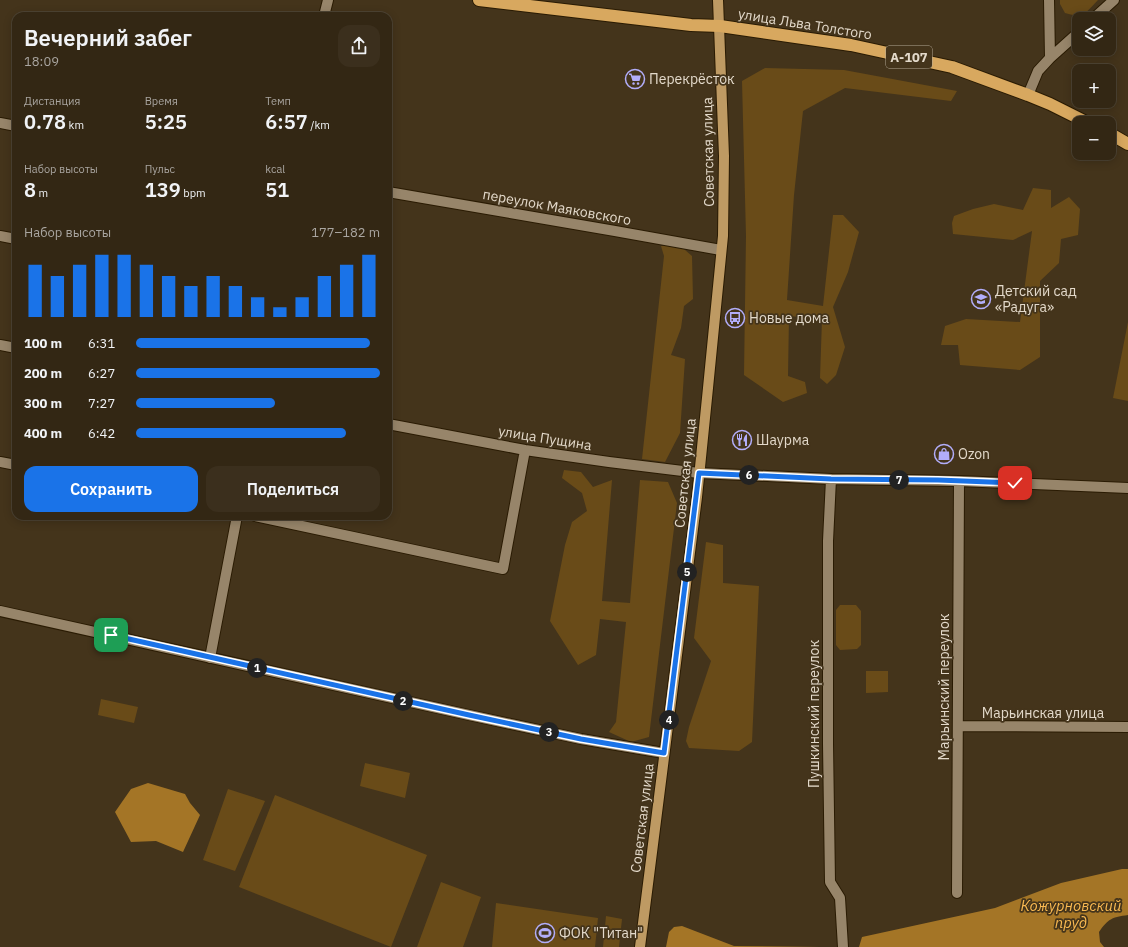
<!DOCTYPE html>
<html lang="ru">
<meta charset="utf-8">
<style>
:root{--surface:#332714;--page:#3b2f1d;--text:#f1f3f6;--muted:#a9a5a0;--line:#4e4434;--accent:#1a73e8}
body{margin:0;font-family:"IBM Plex Sans",sans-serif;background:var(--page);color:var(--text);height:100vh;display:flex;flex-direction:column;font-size:15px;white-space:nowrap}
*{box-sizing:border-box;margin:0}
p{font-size:13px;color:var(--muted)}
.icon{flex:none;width:22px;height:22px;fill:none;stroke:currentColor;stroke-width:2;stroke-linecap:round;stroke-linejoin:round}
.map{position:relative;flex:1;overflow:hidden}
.side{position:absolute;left:12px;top:12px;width:380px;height:508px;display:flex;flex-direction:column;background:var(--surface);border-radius:12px;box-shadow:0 2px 10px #0003,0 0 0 1px var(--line)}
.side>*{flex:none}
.buttons{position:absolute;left:1072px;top:12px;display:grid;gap:8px}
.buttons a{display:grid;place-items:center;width:44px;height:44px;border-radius:8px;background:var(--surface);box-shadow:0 2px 10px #0003,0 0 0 1px var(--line);font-size:20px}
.pin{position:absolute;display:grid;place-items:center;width:34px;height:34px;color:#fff;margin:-17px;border-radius:8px;box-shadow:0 2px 6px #0006}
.km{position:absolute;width:20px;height:20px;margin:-10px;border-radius:50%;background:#222;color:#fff;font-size:11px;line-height:20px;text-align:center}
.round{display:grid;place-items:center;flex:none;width:42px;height:42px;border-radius:12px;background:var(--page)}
.overview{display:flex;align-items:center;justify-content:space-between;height:68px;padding:0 12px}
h1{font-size:22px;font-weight:600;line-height:30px}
.metrics{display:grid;grid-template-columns:repeat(3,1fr);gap:6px;height:68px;padding:4px 12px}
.metrics div{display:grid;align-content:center}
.metrics b{font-size:20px;font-weight:600}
.metrics small{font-size:11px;font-weight:400}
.metrics p{font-size:11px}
.chart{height:112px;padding:8px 12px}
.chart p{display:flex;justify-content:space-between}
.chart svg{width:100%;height:72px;margin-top:4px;stroke:var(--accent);stroke-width:6}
.action{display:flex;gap:8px;margin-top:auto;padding:8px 12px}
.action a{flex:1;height:46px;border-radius:12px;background:var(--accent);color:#fff;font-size:16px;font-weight:600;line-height:46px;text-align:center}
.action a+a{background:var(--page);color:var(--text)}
ul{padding:0 12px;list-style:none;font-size:13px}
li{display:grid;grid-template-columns:64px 48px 1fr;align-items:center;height:30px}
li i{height:10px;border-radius:5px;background:var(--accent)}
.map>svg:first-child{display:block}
.green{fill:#694b18}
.water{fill:#a47526}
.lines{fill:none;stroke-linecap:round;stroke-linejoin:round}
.minor-casing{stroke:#2a1b03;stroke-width:12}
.major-casing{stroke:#2a1b03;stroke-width:12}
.highway-casing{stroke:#2a1b03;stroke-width:14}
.minor{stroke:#97856a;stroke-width:10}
.major{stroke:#be9a63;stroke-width:10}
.highway{stroke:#d8a85f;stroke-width:12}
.route-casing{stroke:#fff;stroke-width:8}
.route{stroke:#1a73e8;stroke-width:5}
.labels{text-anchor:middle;stroke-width:3.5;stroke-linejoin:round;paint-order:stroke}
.shield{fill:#44341b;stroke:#b3a896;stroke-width:1}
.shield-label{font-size:13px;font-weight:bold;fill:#e3d9ca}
.street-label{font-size:14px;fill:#e3d9ca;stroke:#44341b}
.poi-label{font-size:14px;fill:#e3d9ca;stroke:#44341b;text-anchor:start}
.water-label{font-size:15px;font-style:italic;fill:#f9b951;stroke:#44341b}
</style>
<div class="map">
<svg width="1128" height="947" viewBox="0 0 1128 947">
<rect width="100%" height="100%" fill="#44341b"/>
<path class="green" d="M1060 0H1098C1085 13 1085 19 1065 13L1060 4Z
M765 68 844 70 957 91 951 101 845 88 803 111 794 195 787 300 823 306 833 215H843L859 232 848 272 833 307 845 347 836 375 827 384 820 378 822 319 789 316 788 376 805 382 807 393 783 402 744 375 746 236 742 81Z
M1033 188 1051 190V208L1069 197 1080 209 1078 235 1061 239 1059 263 1040 281V357L1020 370 960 365 958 345H941L945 326 966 319 1020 322 1032 231 1013 240 953 234 952 223 954 216 973 209 994 204 1023 210Z
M678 244 692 256 693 299 684 306 681 328 671 355 685 359 680 433 665 462 642 459 664 256 661 246Z
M1128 322V401L1113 398Z
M564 470 581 472 593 487 612 480 602 601 630 603 640 480 668 482 677 503 649 737 631 742 609 732 616 722 626 622 600 619 596 655 578 665 550 621 565 545 572 522 587 511 582 493 562 478Z
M706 542 723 545V583L759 586 752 742 739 751 689 748 686 741 689 727 711 661 694 638Z
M840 605H856L861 611V645L857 649 840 650 836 645V610Z
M866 671H888V692L866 693Z
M101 699 138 707 134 723 98 715Z
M365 763 410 773 405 798 360 786Z
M228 789 265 801 235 871 203 860Z
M275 795 427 855 391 947 239 887Z
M441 882 481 897 463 947H417Z
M496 903 598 918 595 947H492Z
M606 916 622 919 619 947H603Z"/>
<path class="water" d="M148 783 185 794 190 803 200 815 183 852 156 841 131 842 115 812 131 789Z
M1122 869H1128V915C1112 917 1108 919 1099 932L1100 942 1104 947H859L862 937 995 908 1061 883Z
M682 926 734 946 820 947H666L669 932 674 927Z"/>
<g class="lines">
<defs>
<path id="minor" d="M1049 0 1050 58
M324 16 328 0
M1093 19 1114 0
M1028 95 1038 71 1050 58 1079 32
M0 123 16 126
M388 192 615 231 721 250
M0 236 16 239
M0 345 16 348
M388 424 525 450 609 462 699 473 831 479 959 481 1128 488
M0 462 16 465
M831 479 828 541V744L830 882 840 898 843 947
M255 516 503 569 525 450
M0 611 469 715 581 739 664 753
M210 658 237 516
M958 726 1128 727
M957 893 959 481"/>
<path id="major" d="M640 947 697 497 708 388 723 236 724 156 718 0"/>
<path id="highway" d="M479 0 691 25 720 26 851 45 952 67 1028 95 1050 104 1088 123
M1109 133 1128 144"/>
</defs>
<use href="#minor" class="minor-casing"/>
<use href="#major" class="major-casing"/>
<use href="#highway" class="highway-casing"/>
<use href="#minor" class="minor"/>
<use href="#major" class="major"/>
<use href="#highway" class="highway"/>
</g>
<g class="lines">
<defs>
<path id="route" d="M111 635 469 715 581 739 664 753 699 473 831 479 938 480 1015 483"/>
</defs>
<use href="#route" class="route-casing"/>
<use href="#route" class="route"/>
</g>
<defs>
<symbol id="supermarket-ring" viewBox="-11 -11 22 22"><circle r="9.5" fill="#44341b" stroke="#b2adf9" stroke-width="1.5"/><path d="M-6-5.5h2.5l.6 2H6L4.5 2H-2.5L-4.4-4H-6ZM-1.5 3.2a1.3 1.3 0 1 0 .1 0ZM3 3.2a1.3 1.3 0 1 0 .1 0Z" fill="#b2adf9"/></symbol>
<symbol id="school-ring" viewBox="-11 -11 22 22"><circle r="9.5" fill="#44341b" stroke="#b2adf9" stroke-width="1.5"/><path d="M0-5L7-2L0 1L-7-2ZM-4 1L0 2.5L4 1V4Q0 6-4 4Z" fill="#b2adf9"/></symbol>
<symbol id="bus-ring" viewBox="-11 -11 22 22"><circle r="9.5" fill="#44341b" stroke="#b2adf9" stroke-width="1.5"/><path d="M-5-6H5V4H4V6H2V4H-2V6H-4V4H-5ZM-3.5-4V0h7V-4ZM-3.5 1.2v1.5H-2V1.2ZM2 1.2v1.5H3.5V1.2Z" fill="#b2adf9"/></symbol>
<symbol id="restaurant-ring" viewBox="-11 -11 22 22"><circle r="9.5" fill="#44341b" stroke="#b2adf9" stroke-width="1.5"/><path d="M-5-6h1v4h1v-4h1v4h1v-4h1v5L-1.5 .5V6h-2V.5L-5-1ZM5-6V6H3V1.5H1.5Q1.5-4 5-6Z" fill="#b2adf9"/></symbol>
<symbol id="shop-ring" viewBox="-11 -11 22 22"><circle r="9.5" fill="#44341b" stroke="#b2adf9" stroke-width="1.5"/><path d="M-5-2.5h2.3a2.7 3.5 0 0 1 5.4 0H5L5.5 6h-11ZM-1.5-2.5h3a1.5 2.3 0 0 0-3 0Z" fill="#b2adf9"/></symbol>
<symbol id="stadium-ring" viewBox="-11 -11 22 22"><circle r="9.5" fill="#44341b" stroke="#b2adf9" stroke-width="1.5"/><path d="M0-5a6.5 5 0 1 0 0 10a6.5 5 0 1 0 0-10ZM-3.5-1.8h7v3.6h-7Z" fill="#b2adf9"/></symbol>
</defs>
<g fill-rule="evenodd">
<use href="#supermarket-ring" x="624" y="68" width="22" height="22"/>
<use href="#school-ring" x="970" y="288" width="22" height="22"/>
<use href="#bus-ring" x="724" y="307" width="22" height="22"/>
<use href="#restaurant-ring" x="731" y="429" width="22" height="22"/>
<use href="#shop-ring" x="933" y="443" width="22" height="22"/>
<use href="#stadium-ring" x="534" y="922" width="22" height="22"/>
</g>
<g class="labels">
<rect class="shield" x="886" y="46" width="46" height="22" rx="3"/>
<g class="shield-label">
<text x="909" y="62">А-107</text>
</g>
<g class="street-label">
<text transform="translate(805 24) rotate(9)" y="5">улица Льва Толстого</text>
<text transform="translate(708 152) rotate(-91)" y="5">Советская улица</text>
<text transform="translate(557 207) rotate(10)" y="5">переулок Маяковского</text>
<text transform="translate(545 438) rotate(9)" y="5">улица Пущина</text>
<text transform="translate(685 473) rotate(-84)" y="5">Советская улица</text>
<text transform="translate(944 687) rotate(-90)" y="5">Марьинский переулок</text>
<text x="1043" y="718">Марьинская улица</text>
<text transform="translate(814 714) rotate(-90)" y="5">Пушкинский переулок</text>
<text transform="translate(642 818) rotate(-83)" y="5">Советская улица</text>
</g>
<g class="poi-label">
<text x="649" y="84">Перекрёсток</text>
<text x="995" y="296">Детский сад<tspan x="995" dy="16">«Радуга»</tspan></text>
<text x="749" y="323">Новые дома</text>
<text x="756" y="445">Шаурма</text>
<text x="958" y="459">Ozon</text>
<text x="559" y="938">ФОК "Титан"</text>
</g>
<g class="water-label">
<text x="1071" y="911">Кожурновский<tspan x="1071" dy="17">пруд</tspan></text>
</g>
</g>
</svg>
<div class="buttons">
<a><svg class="icon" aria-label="layers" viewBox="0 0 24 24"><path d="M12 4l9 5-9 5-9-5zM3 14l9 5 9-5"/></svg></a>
<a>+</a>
<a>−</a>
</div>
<div class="pin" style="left:111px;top:635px;background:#1e9e55"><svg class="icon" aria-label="arrive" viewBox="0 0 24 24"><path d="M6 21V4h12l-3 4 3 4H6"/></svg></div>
<div class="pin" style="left:1015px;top:483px;background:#d93025"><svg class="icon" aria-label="check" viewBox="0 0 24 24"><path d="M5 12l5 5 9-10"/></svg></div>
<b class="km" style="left:257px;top:668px">1</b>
<b class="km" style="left:403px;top:701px">2</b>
<b class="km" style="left:549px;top:732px">3</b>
<b class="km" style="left:669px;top:720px">4</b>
<b class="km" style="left:687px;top:572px">5</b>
<b class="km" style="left:749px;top:475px">6</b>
<b class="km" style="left:899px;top:480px">7</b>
<section class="side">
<div class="overview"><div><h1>Вечерний забег</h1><p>18:09</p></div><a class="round"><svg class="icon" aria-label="share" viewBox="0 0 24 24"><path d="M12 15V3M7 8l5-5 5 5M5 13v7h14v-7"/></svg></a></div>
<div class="metrics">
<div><p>Дистанция</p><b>0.78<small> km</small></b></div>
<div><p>Время</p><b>5:25</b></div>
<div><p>Темп</p><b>6:57<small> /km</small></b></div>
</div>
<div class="metrics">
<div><p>Набор высоты</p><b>8<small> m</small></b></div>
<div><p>Пульс</p><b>139<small> bpm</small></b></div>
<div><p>kcal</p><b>51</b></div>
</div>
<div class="chart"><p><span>Набор высоты</span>177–182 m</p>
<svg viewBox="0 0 160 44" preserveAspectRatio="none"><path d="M5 44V12M15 44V19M25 44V12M35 44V6M45 44V6M55 44V12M65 44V19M75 44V25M85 44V19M95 44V25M105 44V32M115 44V38M125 44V32M135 44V19M145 44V12M155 44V6"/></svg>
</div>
<ul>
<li><b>100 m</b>6:31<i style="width:96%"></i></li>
<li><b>200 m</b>6:27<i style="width:100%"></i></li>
<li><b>300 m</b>7:27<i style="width:57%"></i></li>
<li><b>400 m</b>6:42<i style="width:86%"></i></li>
</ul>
<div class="action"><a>Сохранить</a><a>Поделиться</a></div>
</section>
</div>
